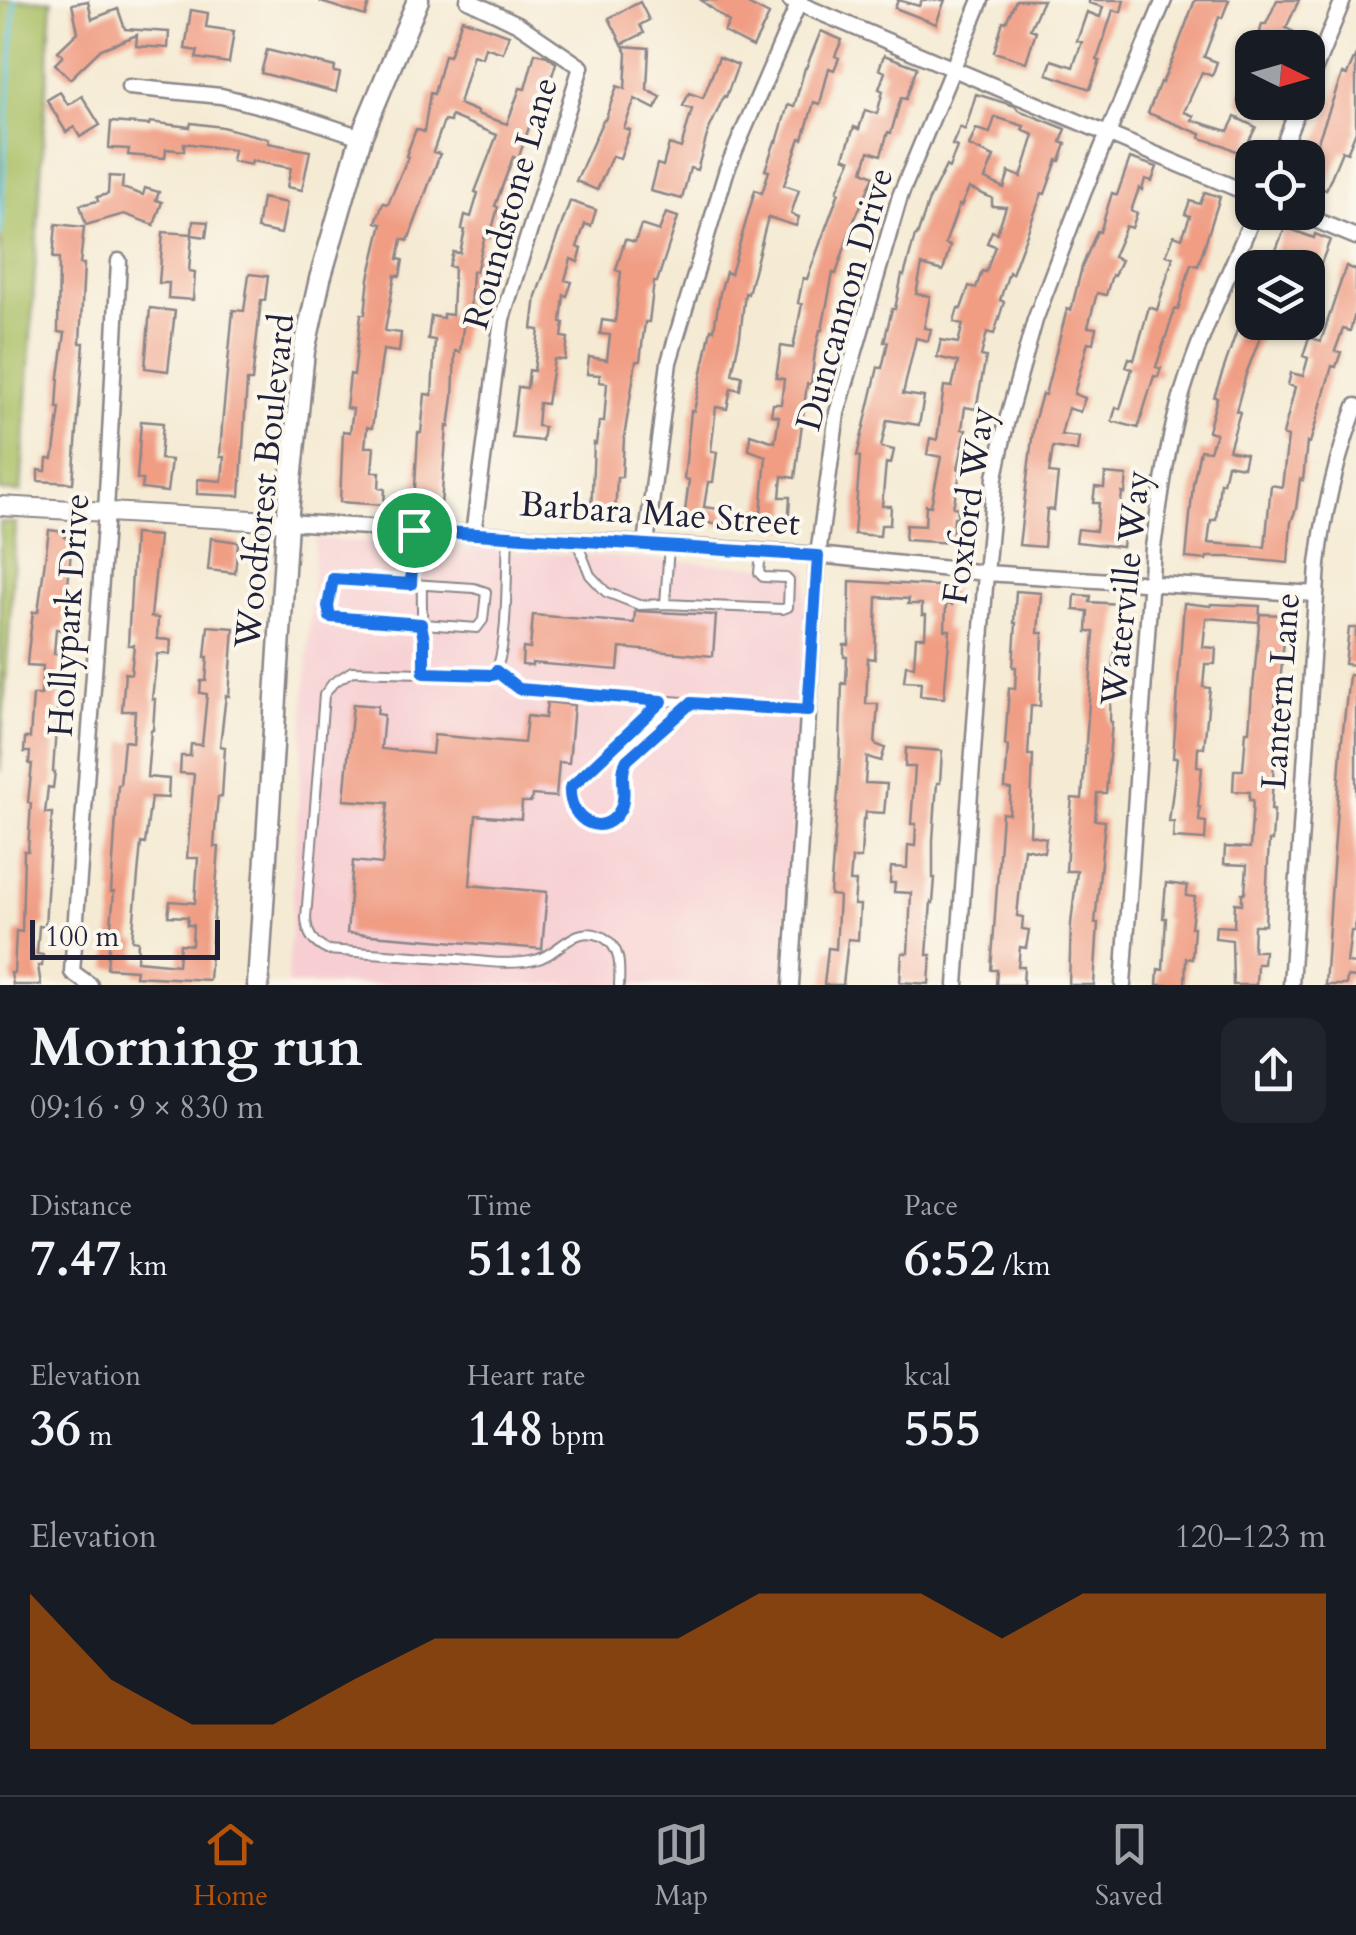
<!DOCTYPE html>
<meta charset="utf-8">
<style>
:root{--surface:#171b24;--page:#20242c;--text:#f1f3f6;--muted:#9ea1a6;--line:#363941;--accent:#b45309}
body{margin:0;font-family:Cardo,serif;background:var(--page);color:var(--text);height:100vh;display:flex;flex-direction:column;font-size:38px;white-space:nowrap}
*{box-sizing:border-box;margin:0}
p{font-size:32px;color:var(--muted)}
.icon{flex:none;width:55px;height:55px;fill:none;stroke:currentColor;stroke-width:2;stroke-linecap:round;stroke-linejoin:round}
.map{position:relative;height:985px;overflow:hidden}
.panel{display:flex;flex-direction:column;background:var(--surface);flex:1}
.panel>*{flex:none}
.needle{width:65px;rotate:95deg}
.fabs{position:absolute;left:1235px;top:30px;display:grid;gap:20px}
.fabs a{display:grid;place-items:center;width:90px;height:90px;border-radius:20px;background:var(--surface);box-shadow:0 2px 8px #0004;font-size:50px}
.scale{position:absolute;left:30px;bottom:25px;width:190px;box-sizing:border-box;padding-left:10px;border:5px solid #22223b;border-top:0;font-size:28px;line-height:35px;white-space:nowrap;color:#22223b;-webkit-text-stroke:8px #fbf7ec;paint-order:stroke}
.pin{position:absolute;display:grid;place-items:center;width:85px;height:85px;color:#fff;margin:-42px;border:5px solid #fff;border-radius:50%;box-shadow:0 2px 10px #0007}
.round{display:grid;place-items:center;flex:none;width:105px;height:105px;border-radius:20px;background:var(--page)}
.overview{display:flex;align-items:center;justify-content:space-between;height:170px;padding:0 30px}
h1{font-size:55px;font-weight:700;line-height:75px}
.metrics{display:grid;grid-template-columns:repeat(3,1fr);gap:15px;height:170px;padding:10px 30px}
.metrics div{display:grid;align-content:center}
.metrics b{font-size:50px;font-weight:700}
.metrics small{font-size:28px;font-weight:400}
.metrics p{font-size:28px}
.chart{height:280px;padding:20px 30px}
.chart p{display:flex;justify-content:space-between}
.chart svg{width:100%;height:180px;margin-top:10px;fill:var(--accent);opacity:.7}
.menu{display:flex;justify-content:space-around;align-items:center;height:140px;border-top:2px solid var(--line);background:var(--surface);font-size:28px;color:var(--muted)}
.menu a{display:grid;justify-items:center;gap:5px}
.menu .current{color:var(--accent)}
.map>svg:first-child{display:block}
.built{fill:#f7cfd3}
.green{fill:#a7be62;stroke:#64704e;stroke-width:2.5}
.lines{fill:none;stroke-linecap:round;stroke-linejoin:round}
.stream{stroke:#60c7de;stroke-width:4}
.building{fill:#f09d84;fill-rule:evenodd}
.service-casing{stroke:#8c8688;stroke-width:12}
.minor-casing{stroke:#8c8688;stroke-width:19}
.tertiary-casing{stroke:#8c8688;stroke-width:22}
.secondary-casing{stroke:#8c8688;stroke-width:25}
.service{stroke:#fff;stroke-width:8}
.minor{stroke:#fff;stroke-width:14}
.tertiary{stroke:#fff;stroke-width:18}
.secondary{stroke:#fff;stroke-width:20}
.route-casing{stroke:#fff;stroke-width:20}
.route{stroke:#1a73e8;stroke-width:12}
.labels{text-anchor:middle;stroke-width:8;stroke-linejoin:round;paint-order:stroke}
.street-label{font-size:35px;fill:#22223b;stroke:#fbf7ec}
</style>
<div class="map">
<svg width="1356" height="985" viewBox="0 0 1356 985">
<rect width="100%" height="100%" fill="#fbf7ec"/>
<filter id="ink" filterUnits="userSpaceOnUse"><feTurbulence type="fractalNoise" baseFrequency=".01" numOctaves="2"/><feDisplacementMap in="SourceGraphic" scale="20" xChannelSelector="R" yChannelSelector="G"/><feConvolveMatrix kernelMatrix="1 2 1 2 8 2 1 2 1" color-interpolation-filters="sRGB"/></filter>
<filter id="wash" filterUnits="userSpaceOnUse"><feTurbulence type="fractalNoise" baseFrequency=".0048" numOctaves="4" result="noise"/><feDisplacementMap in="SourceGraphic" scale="40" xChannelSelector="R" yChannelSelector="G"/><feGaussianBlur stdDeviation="2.25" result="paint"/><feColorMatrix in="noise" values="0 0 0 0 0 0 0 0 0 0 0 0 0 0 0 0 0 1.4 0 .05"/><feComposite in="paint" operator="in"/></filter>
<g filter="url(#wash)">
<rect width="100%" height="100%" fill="#f5ebd4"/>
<path class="built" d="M315 539 808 569 782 985H287Z"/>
<path class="green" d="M0 0H52L21 492 0 491Z
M0 522 16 523 0 772Z"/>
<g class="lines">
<path class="stream" d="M0 236 15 0"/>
</g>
<g id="blocks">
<path class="building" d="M322 0H370L365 16 321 2Z
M701 0H740L769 15 753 47 724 32 729 22Z
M898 0 919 6 922 0H945L936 24 895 8Z
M1016 0H1043L1030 29 1036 31 1026 62 994 52 1003 21 1006 22Z
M1089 0H1124L1121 12 1113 10 1097 60 1100 61 1090 89 1047 74 1052 60 1073 67 1082 42 1077 41 1087 12 1100 17 1103 7 1089 3Z
M1195 0H1229L1222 18 1219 17 1204 57 1217 62 1212 76 1202 72 1184 112 1194 116 1192 120 1228 131 1235 117 1256 127 1242 154 1223 145 1200 138 1201 134 1148 113 1160 82 1162 83 1175 53Z
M1277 0H1299L1286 28 1294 32 1286 48H1256L1262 24H1266Z
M88 1 92 19 118 9 125 29 169 32 168 48 136 46 137 35 101 49 70 79 55 64 63 56 58 51 78 32 72 4Z
M640 2 649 20 640 25 644 33 622 44 609 18Z
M191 10 208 13 206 27 234 31 229 63 196 58 198 51 185 49Z
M462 19 509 35 503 53 485 47 482 58 473 55 459 104 478 112 477 114 507 124 520 88 525 89 535 53 547 56 556 63 548 89 545 88 534 116H533L518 159 513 157 495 206 498 207 490 237 485 235 476 272 472 271 470 312H465L460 352 455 351 453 397 449 427 447 426 441 505 414 504 418 433H421L425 394 432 395 435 340 428 339 431 316 443 318V314L452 315 454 267 449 266 453 252 460 253 465 230 462 229 465 215 471 217 478 193 475 192 497 135 451 116 450 122 444 121 433 152 440 154 408 241 402 239 398 259 403 260 400 276 395 275 385 331 401 333 399 352 383 350 372 428 367 427 365 447H374L372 472H380L379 488 385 489 384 505 340 502 343 431 350 432 353 409 346 408 348 392 350 374 354 375 361 314H365L369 278 382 224 376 222 383 203 388 204 408 157 406 156 416 129 424 132 430 93 434 94 444 55 449 56Z
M821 31 842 40 835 56 839 58 834 70 829 68 820 104 814 102 803 139 800 138 784 185 799 190 791 214 799 217 796 226 768 217 748 294 745 293 740 336 732 374 742 376 740 390 731 388 727 409 716 407 711 451 717 452 713 482H708L704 507 725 510 723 525 684 520 689 480 684 479 691 411H694L711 329 714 330 720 293 726 272 731 274 755 190 762 193 769 171 765 170 775 141 777 142 788 105 794 107 805 68H806Z
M623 46 649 48 647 90 661 97 655 109 635 99 624 128 630 130 620 158 612 156 597 190 576 181 603 120H605L617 86 625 89 627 53Z
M267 50 335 67 334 72 340 73 336 92 261 73Z
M1356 54V131L1347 153 1342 151 1326 190 1308 182V172L1311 162 1308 160 1313 146 1316 147 1342 74 1347 75Z
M884 55 917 67 906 99 901 98 891 133 888 132 881 155 869 151 863 171 874 176 852 225 836 274 833 273 822 330H820L815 352 811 384H807L795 478 782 476 780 497H790L788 529 743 526 744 512 761 513 766 456 749 450 750 434 775 442 779 416 771 415 773 404H781L784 379 776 378 781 346 793 348 802 304 798 303 803 278 807 279 839 192 837 191 851 160 844 157 854 127 859 129 865 110 877 114 883 91 879 89 885 72 879 69Z
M719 57 738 65 726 97 724 96 708 132 697 170 690 168 682 199 650 191 657 164 663 166 669 144 681 148 692 109 683 106 689 93 703 98Z
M1249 59 1252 60V106L1238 102Z
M60 92 68 105 82 96 100 125 80 137 74 127 66 132 47 100Z
M976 94 1015 106 1018 110 1066 129 1061 142 1066 144 1060 161 1057 160 1045 194 1042 193 1012 274 1009 272 1000 300 1004 302 994 334 987 332 981 356 986 357 976 409 965 407 962 429 966 430 958 469H961L953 507 958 508 957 517H954L952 543 905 540 906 525 925 526 926 505 931 506 941 457 927 454 930 438 937 440 944 386 952 387 958 362 937 357 941 340 958 343 963 324 954 322 958 308 961 309 969 286 976 288 982 271 986 272 995 246 987 243 992 231 997 233 1006 207 992 206V198L969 188 961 206 959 205 945 244 950 246 943 271 922 265 916 294 930 296 924 328 931 329 928 341 916 338 903 394 924 397 919 425 887 420 881 447 894 450 891 464 886 463 882 506H891L890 525H881L880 536 854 534 860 457 857 456 878 367 882 368 888 342H884L892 309H895L902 275 904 276 915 236H917L929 200 946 166 949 168 957 147 952 145 960 127 965 130ZM995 117 1024 126 1022 130 1034 135 1021 177 1009 172 1004 188 985 179 994 157 969 146 976 129 990 133Z
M111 122 149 125 150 122 190 127 191 123 222 127 269 139 268 143 310 151 302 190 287 187 291 168 252 161 251 165 232 161 234 150 184 143V151L166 149 165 158 128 155 129 149 109 148Z
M1130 158 1157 167 1152 181 1145 179 1142 190 1139 188 1131 211 1137 213 1132 228 1126 226 1113 257 1121 260 1114 276 1112 275 1106 295 1097 293 1088 327 1096 328 1093 343 1088 342 1074 394 1085 398 1080 412 1068 408 1061 435 1079 437 1077 451 1053 447 1049 473 1058 474 1054 510 1047 509 1044 547 1019 545 1034 422 1042 394 1045 395 1067 309 1071 310 1082 267 1097 231 1100 232 1112 193 1117 195Z
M109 176 123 177 122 188 143 195 145 188 159 192 156 200 162 202 154 225 124 214 86 225 80 205 98 201 97 197 108 194Z
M1205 192 1220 197 1198 266 1191 264 1178 310 1175 309 1156 367 1161 368 1158 377 1154 376 1138 428 1112 421 1116 407 1120 409 1132 369 1126 367 1129 358 1134 360 1149 307 1157 310 1173 257 1166 255 1174 235 1182 238 1190 216 1185 214 1190 201 1200 204Z
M262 198 287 203 281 234 257 229Z
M570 201 596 210 591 226 585 224 577 247 582 249 578 262 571 259 565 280 572 282 567 296 564 295 561 322 564 323 562 337 568 338 565 360 554 359 547 404 539 403 537 426 544 427 542 441 512 438 518 387 527 388 529 370 534 371 539 330 532 329 536 296Z
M666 213 678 217 657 282H654L649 322H645L640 361H636L624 438 622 477H617L615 517 591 515 594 443 596 444 599 422H604L607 383 599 382 600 375 587 374 589 357 607 360 610 335 600 334 602 320 615 322 621 272 616 270 625 239 635 242 641 225 659 231Z
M193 221 208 222 206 237 192 235 189 271 195 272 193 300 168 298 169 283H159L163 232 192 234Z
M56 224 84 227 80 264H84L80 343H84L73 483 38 481V470L46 471 47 459H53L60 408H57L59 376 65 333 58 332 59 258H53Z
M1285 227 1314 238 1315 234 1330 240 1320 266 1306 261 1305 268H1269Z
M1346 266 1356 270V310L1350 331 1343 329 1335 351 1341 352 1336 367 1332 366 1310 443 1307 442 1303 480 1300 479 1296 509 1291 522 1288 563 1228 557H1207L1206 560 1186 558 1193 484 1200 450 1210 451 1216 433 1208 431 1217 398 1214 397 1237 330 1240 331 1250 299 1252 300V322H1266L1246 374 1236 411 1240 412 1229 450 1246 454 1243 467 1227 464 1223 483 1220 482 1216 520H1211L1208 543 1265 547 1271 485 1282 487 1288 437 1283 435 1295 387 1288 385 1291 373 1303 376 1308 358 1303 356 1309 337 1321 341Z
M249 274 268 276 265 300H261L252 381H247L240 496 197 494 198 479 222 481 224 457H220L222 426 233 310 244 311Z
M150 308 175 311 168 371 145 368Z
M141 421 163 423 160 459 171 460 167 492 142 489 143 480 137 479Z
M1105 474 1127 476 1125 494 1122 493 1119 518H1125L1122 547 1076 542 1078 529 1096 531 1099 503H1093L1095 487 1104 488Z
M49 530 65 532V538L72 539 64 630 56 629 54 654H61L53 772H55L53 788 48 787 45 813H52L45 927 39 926 37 954 43 955 42 966H38L41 985H13L11 973H14L16 931 22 932 24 851H28L31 803 28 802 32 764H29L30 752H24L25 738H30L33 695H41L43 666 27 665 28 652 33 612H38Z
M134 534 159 536 151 617 158 618 157 639 171 640 170 654H157L152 699H155L153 730H151L147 777 169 779 168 798 151 797 145 844 141 843 132 940 138 941 137 961 178 965 180 944 192 945 193 925H187L188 917 168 916 170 901 195 903 198 858H187L194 774 180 773 181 756H190L191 744 202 745 207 694 200 693 201 681H206L208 657H205L208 626 234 628 229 696 226 695 220 746 225 747 222 797H218L216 817 214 847H219L209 980 135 976 136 970 107 968 114 892H111L118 785H120L124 741 133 742 135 711H122L125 673 131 674 134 645H128Z
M211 538 238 542 235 573 208 570Z
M850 581 953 587 952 605 946 604 945 630H950L944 698 920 696 921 682 904 681 906 665 914 666 916 637H925L926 615H922V604H908L909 599 877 597 875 659 868 658 866 704H878L875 744 885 748 881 761 867 757 865 783 887 784 884 813 866 812 865 819H863L861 858H852L850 882H856L854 905H860L858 940 848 939 843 985H824L828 948 836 949 839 896 830 895 839 778 842 683 846 684 847 657H844V645H849Z
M1016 591 1041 593 1038 633H1043L1040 706H1031L1028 755H1033L1030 835 1046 838 1044 852 1024 848 1017 916 1023 917 1022 929 1029 930 1026 948 1020 947 1018 967H1024L1023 985H996L997 970H991L993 944 1002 813 1009 814 1011 789 1005 788 1008 746 1005 745 1009 688 1015 689 1016 667H1013L1016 623H1014Z
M1075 595 1091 596 1090 602 1119 604 1111 678 1110 722H1112L1106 793H1097L1095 820 1105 821 1095 923H1098L1094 985H1069L1071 924 1077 871H1066L1068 838 1072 798 1082 799 1094 632H1087L1088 611 1074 610Z
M1184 603 1211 606V604L1260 606 1259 622 1206 618 1203 647 1216 648 1215 664H1205L1203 687 1210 688 1204 748 1198 747 1197 766 1202 767 1198 807H1200L1199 821 1206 822 1205 840 1173 838 1174 822H1169L1177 758H1173Z
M635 611 716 615 713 656 620 648 618 670 532 663V666L522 665 523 648 530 649 533 615 634 623Z
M1260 614 1286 615 1280 685H1277L1275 709H1280L1277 763H1274L1271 810H1274L1272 841H1269L1265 925H1254L1253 951H1264L1263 964H1257L1256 985H1233L1232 940 1215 938 1216 926 1234 927 1235 903 1242 904V893H1245L1247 865 1224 864 1225 847 1250 848 1253 800H1249L1250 792 1233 791 1234 770H1243L1246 731H1249L1252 689H1253Z
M1349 628H1356V665L1345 664Z
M1349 675 1356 676V916L1354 931H1351L1347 963 1356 964V978L1347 977 1346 985H1325L1341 749Z
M547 702 574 705 569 763 559 762 556 797 532 795 531 802H522L521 819 476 815 470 885 547 892 542 949 347 933 353 861 382 864 388 803 344 800 353 704 378 706 377 714 384 715 381 749 432 754 434 735 524 743 527 716 545 718Z
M906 748 942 751 940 783H937L933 840V878H935L933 903 931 902 927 955H931L929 984 900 982 902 953H908L911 893 894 892 895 883H890L891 867 907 868 908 845 915 846 916 824H911L915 767H905Z
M1166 883 1188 886 1186 896 1195 897 1191 927H1194L1192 959 1186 958 1185 985H1157L1158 969 1163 970 1166 918H1163Z"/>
</g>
</g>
<g filter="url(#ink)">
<use href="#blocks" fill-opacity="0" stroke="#8c8688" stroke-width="2.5"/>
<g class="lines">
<defs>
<path id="service" d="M508 536C506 565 509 656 493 675L352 671 333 683 324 695 306 918C307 933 312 943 327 950 370 953 414 956 458 959 482 961 510 966 535 960 559 955 574 922 603 937 621 947 620 967 619 985
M577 542 590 575 606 592 639 605 665 604 669 546
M333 579 474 588 486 592 483 620 477 628 330 617 328 607Z
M411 584 414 530
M422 585C421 615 424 644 424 673
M665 604 783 609 788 607 789 581 786 578 763 577 759 573 761 552
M496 671C507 681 514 688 529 691L808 711
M662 701 570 787C567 822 605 841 620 808 628 792 618 776 627 760L691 703"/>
<path id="minor" d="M468 0 518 24 581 67 502 319 473 534
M790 0 1252 195
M1308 86 1343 0
M129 87 221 96 289 113 361 137
M1278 158 1301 102
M1296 212 1356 237
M287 522 818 555 986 573 1316 594
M646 544 669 362 727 169 800 0
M90 985 72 972 106 512 119 261
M791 985 818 555 837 413 900 196 981 0
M956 985 986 573 995 477 1006 424 1035 320 1084 191 1164 0
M1123 985 1153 547C1161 496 1167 443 1182 394 1201 332 1230 272 1255 212
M1291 985 1318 564C1324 509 1337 457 1356 406"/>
<path id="tertiary" d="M0 506 287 522"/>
<path id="secondary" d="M258 985 287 522 304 351 320 279 361 137 418 0"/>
</defs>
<use href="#service" class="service-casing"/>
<use href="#minor" class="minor-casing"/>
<use href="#tertiary" class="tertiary-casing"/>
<use href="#secondary" class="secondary-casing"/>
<use href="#service" class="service"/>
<use href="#minor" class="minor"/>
<use href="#tertiary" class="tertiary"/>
<use href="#secondary" class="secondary"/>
</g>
</g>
<g class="lines" filter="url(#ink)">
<defs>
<path id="route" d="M414 530 818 556 808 711 691 703 627 760C618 776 628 792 621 808 605 841 568 821 570 788L662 701 519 689 496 671 493 675 424 673V640L421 624 330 617 328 606 333 579 411 584Z"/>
</defs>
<use href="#route" class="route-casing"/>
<use href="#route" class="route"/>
</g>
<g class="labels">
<g class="street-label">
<text transform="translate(510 203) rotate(-74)" y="12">Roundstone Lane</text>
<text transform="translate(844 299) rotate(-74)" y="12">Duncannon Drive</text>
<text transform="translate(264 481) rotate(-84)" y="12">Woodforest Boulevard</text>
<text transform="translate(968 505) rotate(-82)" y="12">Foxford Way</text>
<text transform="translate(660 513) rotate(4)" y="12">Barbara Mae Street</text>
<text transform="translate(1125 588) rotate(-84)" y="12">Waterville Way</text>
<text transform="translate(68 615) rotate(-86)" y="12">Hollypark Drive</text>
<text transform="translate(1280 691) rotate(-86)" y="12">Lantern Lane</text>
</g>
</g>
</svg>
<div class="fabs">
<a><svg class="needle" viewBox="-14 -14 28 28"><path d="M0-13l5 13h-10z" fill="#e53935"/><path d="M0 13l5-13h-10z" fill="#9ea1a6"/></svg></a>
<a><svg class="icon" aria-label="locate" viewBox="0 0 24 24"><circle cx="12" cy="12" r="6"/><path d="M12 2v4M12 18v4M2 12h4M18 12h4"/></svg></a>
<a><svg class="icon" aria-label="layers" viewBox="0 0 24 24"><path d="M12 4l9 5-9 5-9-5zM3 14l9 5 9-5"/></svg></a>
</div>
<div class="scale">100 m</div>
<div class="pin" style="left:414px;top:530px;background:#1e9e55"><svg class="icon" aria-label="arrive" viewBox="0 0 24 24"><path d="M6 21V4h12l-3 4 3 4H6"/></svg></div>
</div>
<section class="panel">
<div class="overview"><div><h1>Morning run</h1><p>09:16 · 9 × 830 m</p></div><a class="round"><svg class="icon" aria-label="share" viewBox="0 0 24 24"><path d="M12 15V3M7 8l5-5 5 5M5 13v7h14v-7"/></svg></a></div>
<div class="metrics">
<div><p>Distance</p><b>7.47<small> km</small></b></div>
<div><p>Time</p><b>51:18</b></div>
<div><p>Pace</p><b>6:52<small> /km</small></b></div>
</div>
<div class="metrics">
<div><p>Elevation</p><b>36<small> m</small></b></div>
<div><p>Heart rate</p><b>148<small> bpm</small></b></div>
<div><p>kcal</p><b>555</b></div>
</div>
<div class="chart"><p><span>Elevation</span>120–123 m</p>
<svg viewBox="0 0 160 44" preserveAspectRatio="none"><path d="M0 44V6L10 27L20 38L30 38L40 27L50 17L60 17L70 17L80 17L90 6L100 6L110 6L120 17L130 6L140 6L150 6L160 6V44z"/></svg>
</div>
</section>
<nav class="menu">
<a class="current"><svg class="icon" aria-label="home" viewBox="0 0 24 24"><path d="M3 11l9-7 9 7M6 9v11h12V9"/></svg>Home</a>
<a><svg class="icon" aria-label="map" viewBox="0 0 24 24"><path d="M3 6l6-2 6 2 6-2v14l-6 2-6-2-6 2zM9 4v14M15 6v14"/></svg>Map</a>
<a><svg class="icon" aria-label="saved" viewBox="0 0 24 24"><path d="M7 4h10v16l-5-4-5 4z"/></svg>Saved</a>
</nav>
